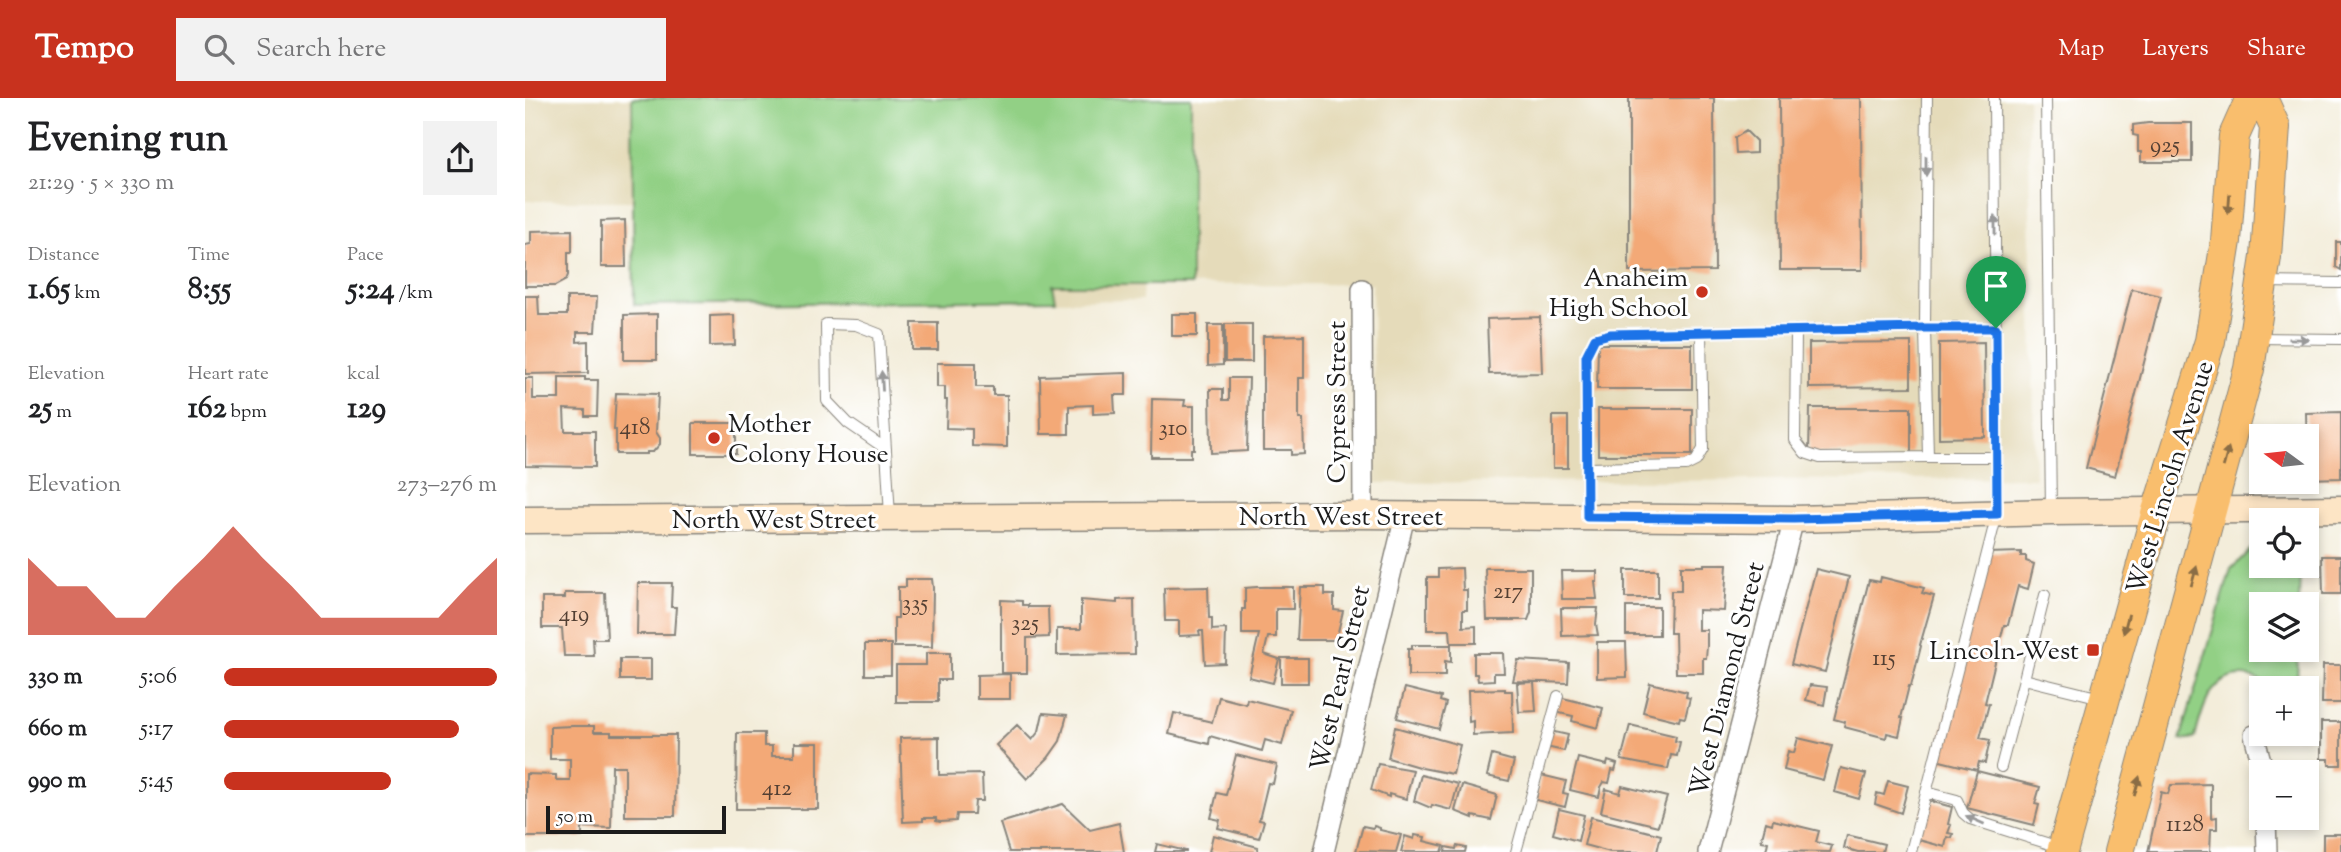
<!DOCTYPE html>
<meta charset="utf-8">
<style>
:root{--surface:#fff;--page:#f2f2f2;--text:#202124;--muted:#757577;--accent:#c8321e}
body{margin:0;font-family:"Sorts Mill Goudy",serif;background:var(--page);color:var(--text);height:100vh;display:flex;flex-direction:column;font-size:26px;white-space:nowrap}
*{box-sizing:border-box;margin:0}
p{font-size:23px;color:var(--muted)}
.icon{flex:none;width:38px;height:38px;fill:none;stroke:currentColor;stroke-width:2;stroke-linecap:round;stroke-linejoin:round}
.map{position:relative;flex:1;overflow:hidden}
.panel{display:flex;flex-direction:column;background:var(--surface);width:525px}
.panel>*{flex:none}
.needle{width:46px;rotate:285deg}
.fabs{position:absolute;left:1724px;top:326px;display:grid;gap:14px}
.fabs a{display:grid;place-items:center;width:70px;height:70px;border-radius:0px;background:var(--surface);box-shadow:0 4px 10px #0003;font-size:35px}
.scale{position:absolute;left:21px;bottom:18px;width:180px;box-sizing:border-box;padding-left:7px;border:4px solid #1c1c1c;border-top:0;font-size:19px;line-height:24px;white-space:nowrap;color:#1c1c1c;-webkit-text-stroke:5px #fff;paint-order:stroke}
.pin{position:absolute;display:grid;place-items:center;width:60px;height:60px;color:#fff;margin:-72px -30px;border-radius:50% 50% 50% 0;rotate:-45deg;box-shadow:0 0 7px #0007}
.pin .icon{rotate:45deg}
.round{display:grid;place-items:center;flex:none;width:74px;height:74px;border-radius:0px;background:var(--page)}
.head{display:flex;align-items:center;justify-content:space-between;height:119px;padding:0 28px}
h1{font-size:38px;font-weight:700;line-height:52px}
.figures{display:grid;grid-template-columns:repeat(3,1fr);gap:10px;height:119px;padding:7px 28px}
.figures div{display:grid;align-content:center}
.figures b{font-size:30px;font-weight:700}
.figures small{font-size:19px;font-weight:400}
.figures p{font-size:19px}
.chart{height:196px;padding:14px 28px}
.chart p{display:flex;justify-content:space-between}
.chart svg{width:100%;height:126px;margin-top:7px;fill:var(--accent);opacity:.7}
ul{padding:0 28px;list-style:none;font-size:23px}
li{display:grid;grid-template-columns:112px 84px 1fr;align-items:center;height:52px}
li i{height:18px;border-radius:9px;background:var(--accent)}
header{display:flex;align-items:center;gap:42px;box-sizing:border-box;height:98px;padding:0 35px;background:var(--accent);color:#fff}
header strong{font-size:33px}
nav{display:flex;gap:38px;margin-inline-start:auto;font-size:24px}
.search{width:490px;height:63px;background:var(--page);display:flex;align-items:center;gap:18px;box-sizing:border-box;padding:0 24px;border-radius:0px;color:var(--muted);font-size:26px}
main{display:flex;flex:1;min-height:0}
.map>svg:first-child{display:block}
.built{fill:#e5dbba}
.green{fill:#92d085;stroke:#577650;stroke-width:2}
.building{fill:#f3a977}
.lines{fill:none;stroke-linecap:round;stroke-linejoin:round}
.lane-casing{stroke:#88847b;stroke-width:12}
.street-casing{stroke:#88847b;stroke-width:22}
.secondary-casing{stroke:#88847b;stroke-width:29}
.primary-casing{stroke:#88847b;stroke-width:32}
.lane{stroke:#fff;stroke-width:10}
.street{stroke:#fff;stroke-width:19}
.secondary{stroke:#fde5c5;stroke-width:26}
.primary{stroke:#f9be6d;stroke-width:30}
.oneway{fill:#999}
.oneway2{fill:#8a6d44}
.route-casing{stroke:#fff;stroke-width:14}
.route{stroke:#1a73e8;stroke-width:9}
.poi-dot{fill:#c8321e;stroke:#fff;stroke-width:2.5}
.labels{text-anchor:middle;stroke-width:6;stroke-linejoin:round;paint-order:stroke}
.number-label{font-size:23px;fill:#523f33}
.poi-label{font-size:26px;fill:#1c1c1c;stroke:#fff;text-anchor:end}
.street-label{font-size:26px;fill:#1c1c1c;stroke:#fff}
</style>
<header>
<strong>Tempo</strong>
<div class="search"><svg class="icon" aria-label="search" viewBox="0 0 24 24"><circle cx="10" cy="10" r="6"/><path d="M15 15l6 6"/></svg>Search here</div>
<nav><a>Map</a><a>Layers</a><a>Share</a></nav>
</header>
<main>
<section class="panel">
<div class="head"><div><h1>Evening run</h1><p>21:29 · 5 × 330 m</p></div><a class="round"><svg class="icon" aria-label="share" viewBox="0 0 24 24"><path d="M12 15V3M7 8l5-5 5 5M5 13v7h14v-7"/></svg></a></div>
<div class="figures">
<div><p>Distance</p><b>1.65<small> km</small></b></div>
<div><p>Time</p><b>8:55</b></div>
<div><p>Pace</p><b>5:24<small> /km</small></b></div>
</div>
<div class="figures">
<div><p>Elevation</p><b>25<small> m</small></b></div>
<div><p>Heart rate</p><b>162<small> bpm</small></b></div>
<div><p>kcal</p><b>129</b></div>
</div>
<div class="chart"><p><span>Elevation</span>273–276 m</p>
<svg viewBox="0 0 160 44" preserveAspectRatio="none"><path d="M0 44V17L10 27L20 27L30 38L40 38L50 27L60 17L70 6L80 17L90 27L100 38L110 38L120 38L130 38L140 38L150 27L160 17V44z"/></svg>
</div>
<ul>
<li><b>330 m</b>5:06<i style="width:100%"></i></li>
<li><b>660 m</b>5:17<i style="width:86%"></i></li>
<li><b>990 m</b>5:45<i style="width:61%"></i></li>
</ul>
</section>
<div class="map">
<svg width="1816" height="754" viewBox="0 0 1816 754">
<rect width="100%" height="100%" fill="#fff"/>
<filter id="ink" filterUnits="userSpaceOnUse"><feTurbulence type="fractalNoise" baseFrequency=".0143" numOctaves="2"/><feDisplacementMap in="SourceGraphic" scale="14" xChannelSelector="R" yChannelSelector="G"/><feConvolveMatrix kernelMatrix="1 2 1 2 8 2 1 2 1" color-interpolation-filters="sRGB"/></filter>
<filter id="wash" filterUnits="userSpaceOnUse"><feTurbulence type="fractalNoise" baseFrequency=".00686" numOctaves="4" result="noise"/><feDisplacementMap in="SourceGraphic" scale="28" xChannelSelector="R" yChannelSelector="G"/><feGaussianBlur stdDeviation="1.57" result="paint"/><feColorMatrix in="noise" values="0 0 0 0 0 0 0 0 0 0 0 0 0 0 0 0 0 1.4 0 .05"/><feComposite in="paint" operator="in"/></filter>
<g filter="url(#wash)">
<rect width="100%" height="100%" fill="#f3edda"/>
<path class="built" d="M0 0H1503L1510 380 850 385 847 186 618 187 617 202 109 207 108 103H0Z"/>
<path class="green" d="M107 0H666V187H527L530 202 109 207Z
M1736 441V467H1775L1774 506H1736V551H1773L1772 590C1767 590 1761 591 1756 590 1744 588 1733 579 1719 578 1684 577 1677 613 1670 640L1655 642 1706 471Z"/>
<g id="blocks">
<path class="building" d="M1104 0H1189L1190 173 1104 174Z
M1254 0H1336L1337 172H1255Z
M1623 25H1667V64H1616V54H1613V38L1608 37V27Z
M1221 33 1231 43V55L1211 56 1210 40Z
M100 122 101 169H76V123Z
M47 132V154H43V177L41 182 30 188H0V147L6 146V133Z
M1811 144H1816V172L1811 169Z
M1607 191 1636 198 1590 378 1561 370Z
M0 198H13L14 217H42V199H72L70 234H52V244L63 243V275L0 276Z
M132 216V262H99V217Z
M647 216H672V238H647Z
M209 217 210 247 185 248V218Z
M1015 219 1017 275 964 276 962 221Z
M387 225H413V252H387Z
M700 226H727V264H700Z
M683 227H698V267L683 268Z
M779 237V280H774V321H778L779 356 766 357V352H738V238Z
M1386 244V289L1284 290V245Z
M1459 244 1460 339 1414 340V245Z
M1073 246H1167V291H1072Z
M412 265H451V289H468V297H482V349L447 348V331L421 330 422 302H420V289H412Z
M601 275V297H589L590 315 568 316V307L544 308V336H516L515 278Z
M34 279H60V282H73L72 318H60V312L39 311 40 333H70V369L0 368V280H8V301H34Z
M704 280H724L722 353 686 355 685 291H698V302H704Z
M91 295 133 296 131 334 135 340V346L128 354H122V356H91V332H89Z
M627 301 660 302 659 308H669V351H666V359H626Z
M1285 310H1386V355H1284Z
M1073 311H1167V357H1073Z
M1816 314V380L1783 381 1781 315Z
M1028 318H1043V370H1028Z
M168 325H211V356H168Z
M1496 454V458H1501V463L1509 466 1503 491 1493 488 1483 527H1479L1460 605 1464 606 1455 640 1465 642 1460 665 1454 664 1452 672 1411 662 1462 455Z
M1797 458H1816V496H1798Z
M1179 466H1202L1199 513 1173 512V532H1182V548L1181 560H1178V575H1151L1150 535H1145L1146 493H1156V468H1179Z
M937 470 938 492H942V512H938V529L951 528V545H926L925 532H902V479H913V471Z
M960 470H1006V514L1003 522H962Z
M1291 471 1324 479 1300 574 1266 566Z
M1100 472H1133V500H1100Z
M1036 473H1072V484H1070L1072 501H1037Z
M1356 479 1399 490 1397 495 1409 498 1395 547 1396 548 1386 588H1384L1376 620H1378L1374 638 1362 635 1361 640 1319 629 1320 624 1309 621 1344 482 1355 484Z
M381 481H407L408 490 407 549H369V520H373V489H381Z
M113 485H147L146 509H151L149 536H112Z
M683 489 684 520H687V532L701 531 700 565 680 566 678 533H674L675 537 654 538V523H640L639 490Z
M732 489H768V511H751V539H743L739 556 754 561 748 585 724 579 734 536H717V511H720V490Z
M775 489H800V497H809V512L818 513 811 542H772Z
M40 495H80L82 541H68L69 558H39L37 530H17V500H40Z
M609 501 610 556 532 557V531H556V502L592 505V502Z
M476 502 497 503V507H503V509H523L524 539 502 540V575H476Z
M1101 509H1134V537H1101Z
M1036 510H1073L1071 526 1073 537 1037 538Z
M1072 544H1101L1102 579 1072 580Z
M340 546H366V577H340Z
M887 547H926V564L920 563V578H883V551H887Z
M401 555H425V582H413V604H371V567H401Z
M949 555H978L979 575H969V582L953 583 952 576H949Z
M756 560H783V585H756Z
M95 561H126V582H95Z
M993 562 1044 565 1043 585 988 583Z
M1798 567H1816V605H1797Z
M485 576V601H452V577Z
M1009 584 1011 613 994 614 992 585Z
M1125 585 1162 594 1161 599 1165 600 1160 620 1155 619 1154 623 1118 614Z
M1285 587 1302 589 1299 607 1281 602Z
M880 590 916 599 915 603 921 605 914 631 872 620Z
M980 591V593H987L988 635 948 637V623L944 624 943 592Z
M694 599 721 606 722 601 766 612 757 647 740 642 737 653 685 638 684 646 644 636 649 615 687 624Z
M1034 599 1078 610 1073 630 1047 623 1048 618 1030 614Z
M518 615 542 617 535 643 523 660 502 681 471 647 492 627 507 642 514 633Z
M1796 624H1816V667H1804V661H1796Z
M1105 627 1151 638 1150 643 1155 644 1152 658 1146 657 1143 671 1096 662Z
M48 628H69V634H86V637H151L150 718H100V668H87L86 730 57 729V739H1V676L31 677V682H45V661H25V629Z
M870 629 935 647 928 676 897 670 863 660Z
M1025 633 1043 637 1039 653 1021 649Z
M212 635H239V648H247V658H269V645H293V711H211Z
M414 639V677L457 676 458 703H450L449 716H432L431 723 415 724 411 723V720H398V723L378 724 375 640Z
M1273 640 1307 648 1298 682 1259 672 1263 653 1269 655Z
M711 657 752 667 748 686 743 685 734 722 739 723 734 740 693 730 695 722 686 720 692 695 701 697Z
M967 657 989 663 984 683 962 678Z
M1053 660 1082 667 1083 663 1092 666 1090 673 1087 672 1084 685 1079 684 1076 689 1074 699 1045 692Z
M853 666 888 672 881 701 864 696V699L846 692Z
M1316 670 1341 676 1334 701 1310 694Z
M1452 673 1515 689 1510 706 1514 707 1509 727 1442 710Z
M896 677 933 686 926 712 907 707 906 710 889 703Z
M1016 677 1041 683 1038 695 1043 696 1040 709 1011 702Z
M1363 683 1383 688 1376 715 1350 706 1352 695 1359 697Z
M1686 686V720L1692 719V731H1686L1685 754H1623L1636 694 1643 696 1646 687Z
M937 687 972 697 966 722 948 718V720L930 713Z
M1097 688 1142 699 1133 728 1076 714 1081 691 1095 695Z
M1401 702 1427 709 1423 726 1426 727 1423 735 1428 736 1427 740 1422 739 1420 749 1390 741Z
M538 706 565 732 594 725 599 754H484L475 725Z
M1034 711 1059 717 1053 743 1028 736Z
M1066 719 1136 737 1132 754H1085L1059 747Z
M1248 722 1294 733 1291 744 1307 748 1305 754 1241 753 1243 744 1236 743 1241 724 1247 726Z
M838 728 848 730 849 728 855 730V732L876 737 871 754 831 753Z
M1798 736H1816V754H1798Z
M688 737 733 749 732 754H684Z
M890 737 900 739 899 743 919 748 917 754H876L880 738 889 741Z
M1322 737 1359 746 1357 754H1333L1319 750Z
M632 746 661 753V754H630Z
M932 748 941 750 940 754H920L921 749 931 751Z"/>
</g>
</g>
<g filter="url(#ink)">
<use href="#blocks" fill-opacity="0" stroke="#88847b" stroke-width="2"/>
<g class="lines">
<defs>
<path id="lane" d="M1521 0 1526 414
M1740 184 1816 185
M1471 230H1400L1403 359H1471
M1271 232 1270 342 1280 355 1295 360 1403 359
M1733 240 1816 241
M361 351 323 325 302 303 301 226 331 227 354 236 365 418
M1062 370 1161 368 1171 363 1178 351 1176 234
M1062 419 1061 258 1070 240 1085 236 1400 230 1402 0
M1520 497 1499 581 1576 600
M1476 669 1499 581
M1401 694 1432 702 1438 715 1445 721 1534 749
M991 754 1033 598
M1386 754 1472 416 1469 0"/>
<path id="street" d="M837 191 838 417
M1729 637 1739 674
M1741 719 1742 754
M799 754 880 418
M1183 754 1269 421"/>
<path id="secondary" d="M0 422 838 417 1269 421 1526 414 1816 411"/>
<path id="primary" d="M1537 754 1632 413 1685 243 1701 143 1709 38 1726 0
M1594 754 1724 271 1741 159 1750 29 1737 0"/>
</defs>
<use href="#lane" class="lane-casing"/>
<use href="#street" class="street-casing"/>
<use href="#secondary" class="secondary-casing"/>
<use href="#primary" class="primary-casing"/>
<use href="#lane" class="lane"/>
<use href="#street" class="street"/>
<use href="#secondary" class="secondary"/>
<use href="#primary" class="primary"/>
</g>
<defs><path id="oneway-solid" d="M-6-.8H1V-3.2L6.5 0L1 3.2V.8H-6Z" transform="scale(1.75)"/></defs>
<g class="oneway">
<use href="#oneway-solid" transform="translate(1401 68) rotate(90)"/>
<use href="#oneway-solid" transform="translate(1470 127) rotate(-90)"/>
<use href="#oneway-solid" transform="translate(1773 241) rotate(1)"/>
<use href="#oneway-solid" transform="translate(357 283) rotate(-93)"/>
<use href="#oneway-solid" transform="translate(1450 722) rotate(-156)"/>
</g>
<g class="oneway2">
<use href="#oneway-solid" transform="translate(1704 106) rotate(94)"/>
<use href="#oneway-solid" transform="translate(1701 359) rotate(-75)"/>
<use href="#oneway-solid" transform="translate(1669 478) rotate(-74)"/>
<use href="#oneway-solid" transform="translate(1601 526) rotate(105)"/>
<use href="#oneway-solid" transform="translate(1612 688) rotate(-75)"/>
</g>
</g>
<g class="lines" filter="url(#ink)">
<defs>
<path id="route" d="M1400 230H1471L1472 416 1269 421 1062 419 1061 258 1070 240 1085 236Z"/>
</defs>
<use href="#route" class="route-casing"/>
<use href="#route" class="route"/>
</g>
<g class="poi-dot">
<circle cx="1177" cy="194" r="7"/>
<circle cx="189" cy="340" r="7"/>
<rect x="1561" y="545" width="14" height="14" rx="3.5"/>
</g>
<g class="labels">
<g class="number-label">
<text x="1640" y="54">925</text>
<text x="110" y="336">418</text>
<text x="648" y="337">310</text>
<text x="983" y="500">217</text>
<text x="390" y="512">335</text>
<text x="49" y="523">419</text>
<text x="500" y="532">325</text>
<text x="1359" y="567">115</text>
<text x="252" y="697">412</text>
<text x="1660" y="733">1128</text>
</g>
<g class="poi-label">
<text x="1163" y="188">Anaheim<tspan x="1163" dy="30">High School</tspan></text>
<text x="203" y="334" text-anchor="start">Mother<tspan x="203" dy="30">Colony House</tspan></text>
<text x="1554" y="561">Lincoln-West</text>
</g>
<g class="street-label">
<text transform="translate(811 304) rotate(-90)" y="9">Cypress Street</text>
<text transform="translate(1644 379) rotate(-73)" y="9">West Lincoln Avenue</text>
<text x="816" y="427">North West Street</text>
<text x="249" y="430">North West Street</text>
<text transform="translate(814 580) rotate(-77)" y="9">West Pearl Street</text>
<text transform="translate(1201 581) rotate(-76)" y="9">West Diamond Street</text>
</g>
</g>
</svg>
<div class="fabs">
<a><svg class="needle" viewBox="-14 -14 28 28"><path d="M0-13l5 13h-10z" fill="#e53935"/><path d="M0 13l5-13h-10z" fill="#757577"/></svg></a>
<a><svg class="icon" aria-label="locate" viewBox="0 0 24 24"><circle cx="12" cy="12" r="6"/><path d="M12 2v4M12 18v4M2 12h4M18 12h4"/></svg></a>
<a><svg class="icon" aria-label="layers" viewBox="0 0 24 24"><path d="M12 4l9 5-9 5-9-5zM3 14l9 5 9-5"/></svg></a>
<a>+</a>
<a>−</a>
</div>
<div class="scale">50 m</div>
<div class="pin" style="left:1471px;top:230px;background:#1e9e55"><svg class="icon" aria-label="arrive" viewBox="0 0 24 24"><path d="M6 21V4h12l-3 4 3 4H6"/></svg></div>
</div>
</main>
